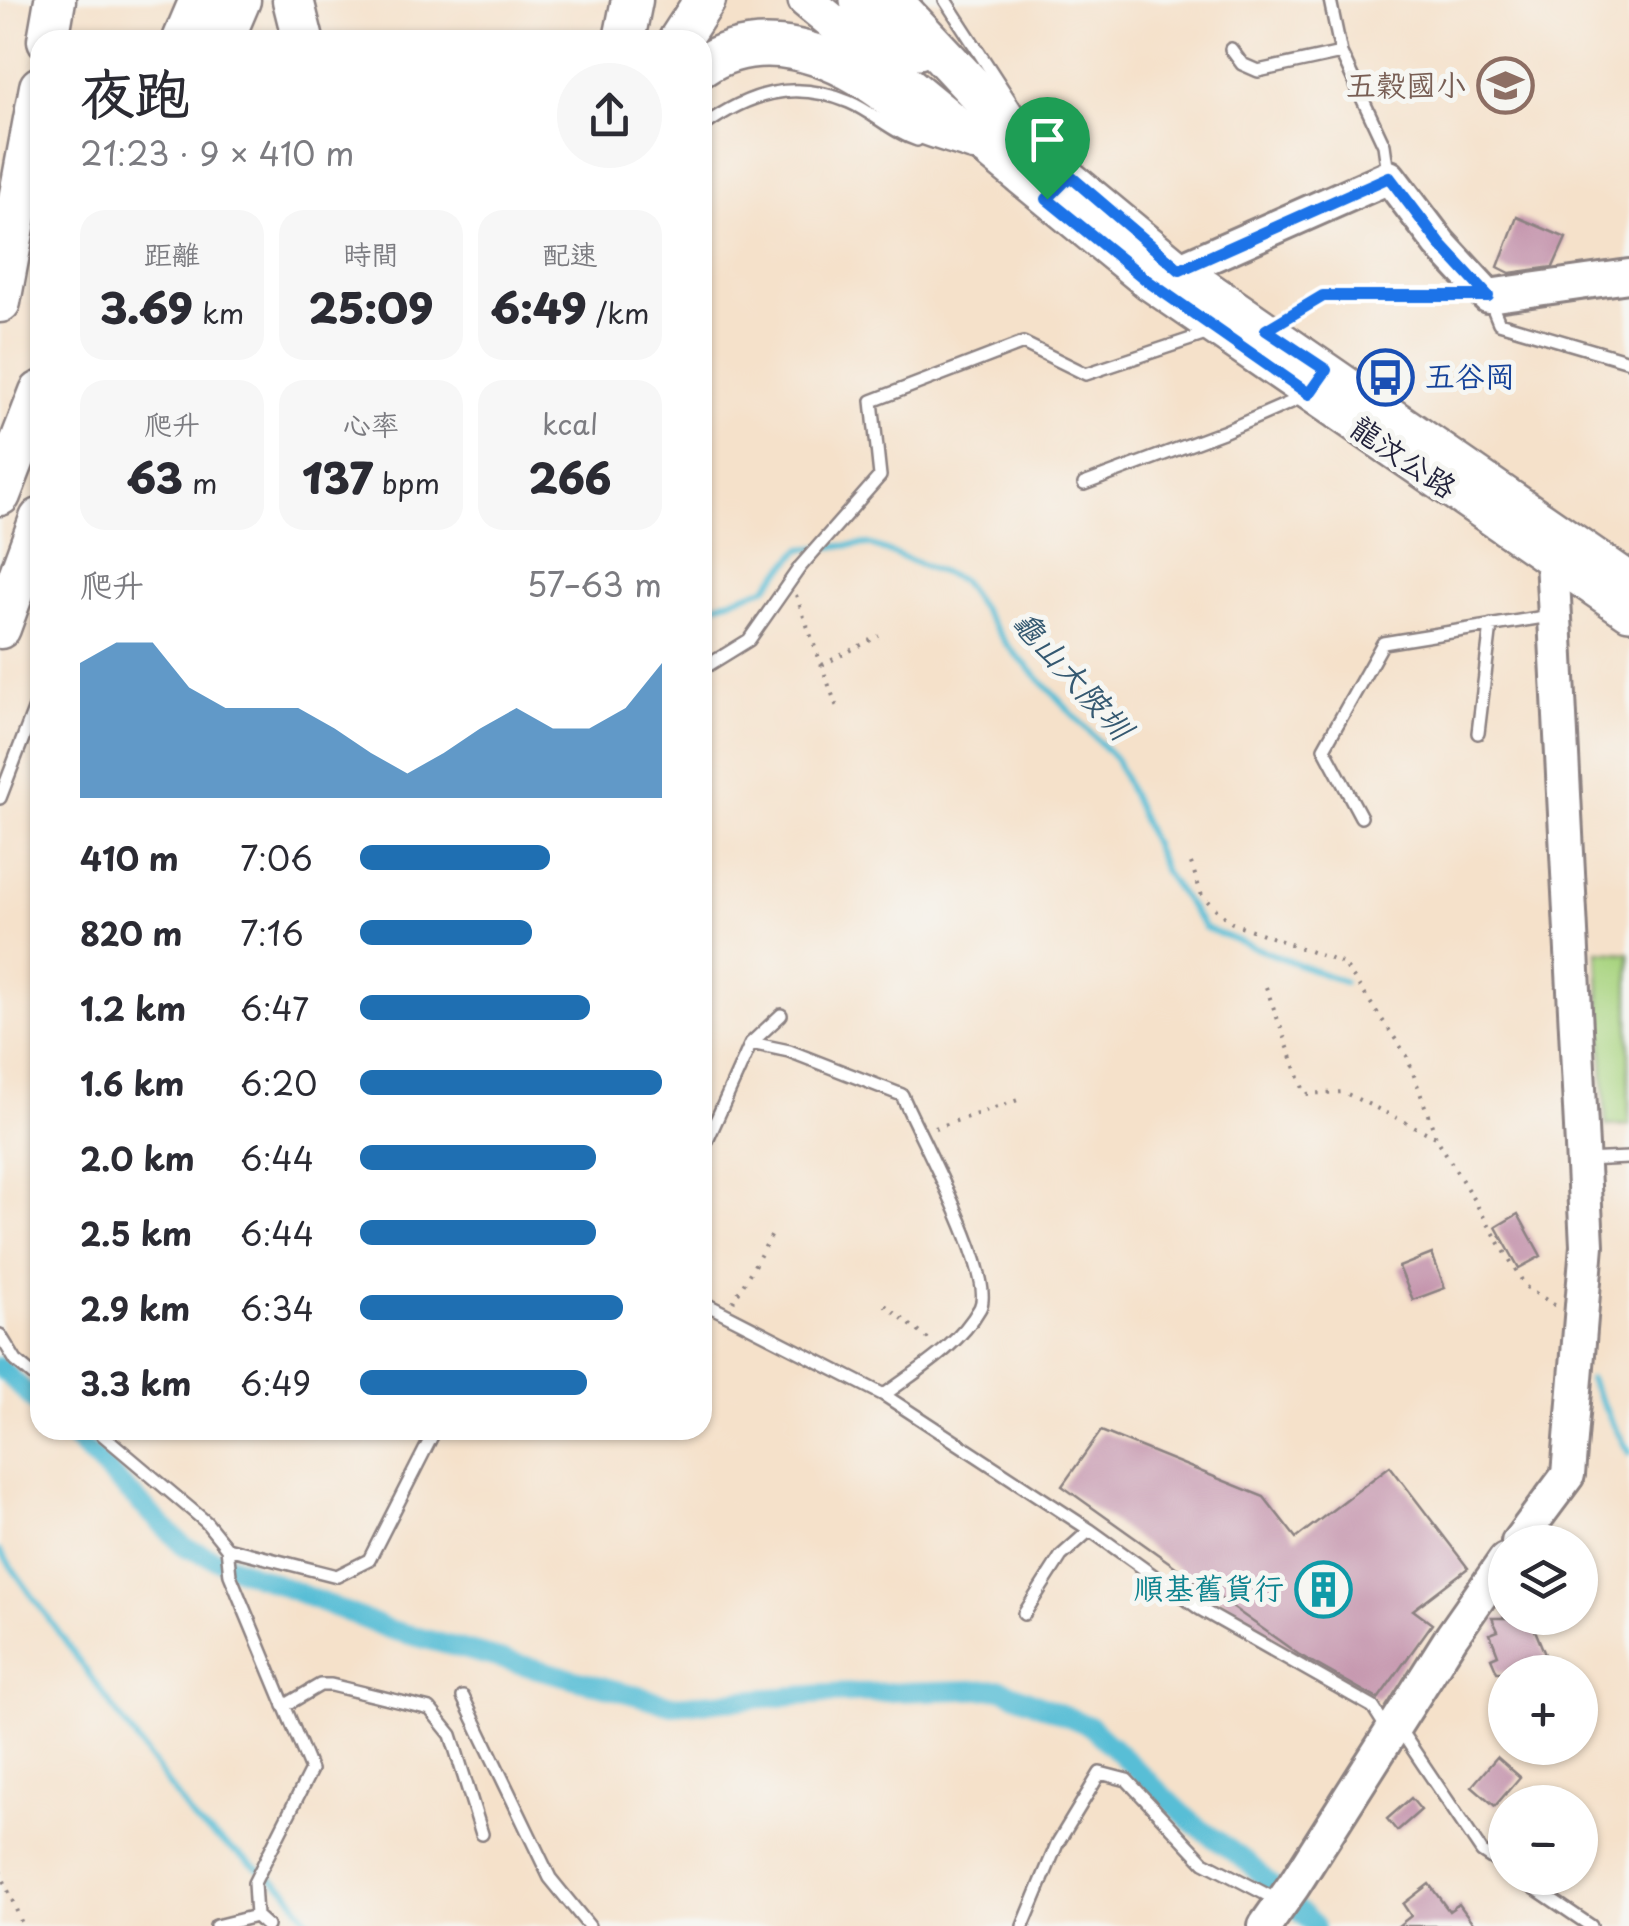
<!DOCTYPE html>
<html lang="zh-TW">
<meta charset="utf-8">
<style>
:root{--surface:#fff;--page:#f7f7f7;--text:#2b2b33;--muted:#7c7c81;--accent:#1f6fb2}
body{margin:0;font-family:"Playpen Sans","LXGW WenKai TC",sans-serif;background:var(--page);color:var(--text);height:100vh;display:flex;flex-direction:column;font-size:38px;white-space:nowrap}
*{box-sizing:border-box;margin:0}
p{font-size:32px;color:var(--muted)}
.icon{flex:none;width:55px;height:55px;fill:none;stroke:currentColor;stroke-width:2;stroke-linecap:round;stroke-linejoin:round}
.map{position:relative;flex:1;overflow:hidden}
.panel{position:absolute;left:30px;top:30px;width:682px;height:1410px;display:flex;flex-direction:column;background:var(--surface);border-radius:30px;box-shadow:0 2px 8px #0004}
.panel>*{flex:none}
.controls{position:absolute;left:1488px;top:1525px;display:grid;gap:20px}
.controls a{display:grid;place-items:center;width:110px;height:110px;border-radius:50%;background:var(--surface);box-shadow:0 2px 8px #0004;font-size:50px}
.pin{position:absolute;display:grid;place-items:center;width:85px;height:85px;color:#fff;margin:-102px -42px;border-radius:50% 50% 50% 0;rotate:-45deg;box-shadow:0 0 10px #0007}
.pin .icon{rotate:45deg}
.round{display:grid;place-items:center;flex:none;width:105px;height:105px;border-radius:52px;background:var(--page)}
.summary{display:flex;align-items:center;justify-content:space-between;height:170px;padding:0 50px}
h1{font-size:55px;font-weight:800;line-height:75px}
.stats{display:grid;grid-template-columns:repeat(3,1fr);gap:15px;height:170px;padding:10px 50px}
.stats div{display:grid;align-content:center;border-radius:25px;background:var(--page);text-align:center}
.stats b{font-size:42px;font-weight:800}
.stats small{font-size:28px;font-weight:400}
.stats p{font-size:28px}
.chart{height:280px;padding:20px 50px}
.chart p{display:flex;justify-content:space-between}
.chart svg{width:100%;height:180px;margin-top:10px;fill:var(--accent);opacity:.7}
ul{padding:0 50px;list-style:none;font-size:32px}
li{display:grid;grid-template-columns:160px 120px 1fr;align-items:center;height:75px}
li i{height:25px;border-radius:12px;background:var(--accent)}
.map>svg:first-child{display:block}
.green{fill:#a9d480;stroke:#667b5e;stroke-width:2.5}
.lines{fill:none;stroke-linecap:round;stroke-linejoin:round}
.stream{stroke:#58bed6;stroke-width:6}
.canal{stroke:#58bed6;stroke-width:20}
.building{fill:#c595ad}
.lane-casing{stroke:#8c8282;stroke-width:16}
.secondary-casing{stroke:#8c8282;stroke-width:38}
.primary-casing{stroke:#8c8282;stroke-width:40}
.highway-casing{stroke:#8c8282;stroke-width:45}
.path{stroke:#8c8282;stroke-width:4;stroke-dasharray:2.5 8;stroke-linecap:butt}
.lane{stroke:#fff;stroke-width:11}
.secondary{stroke:#fff;stroke-width:32}
.primary{stroke:#fff;stroke-width:35}
.highway{stroke:#fff;stroke-width:40}
.route-casing{stroke:#fff;stroke-width:20}
.route{stroke:#1a73e8;stroke-width:12}
.labels{text-anchor:middle;stroke-width:10;stroke-linejoin:round;paint-order:stroke}
.education-label{font-size:30px;fill:#785e54;stroke:#f6f6f2;text-anchor:end}
.transit-label{font-size:30px;fill:#164399;stroke:#f6f6f2;text-anchor:start}
.street-label{font-size:30px;fill:#22223b;stroke:#f6f6f2}
.culture-label{font-size:30px;fill:#0d838f;stroke:#f6f6f2;text-anchor:end}
.water-label{font-size:32px;font-style:italic;fill:#355971;stroke:#f6f6f2}
</style>
<div class="map">
<svg width="1629" height="1926" viewBox="0 0 1629 1926">
<rect width="100%" height="100%" fill="#f6f6f2"/>
<filter id="ink" filterUnits="userSpaceOnUse"><feTurbulence type="fractalNoise" baseFrequency=".01" numOctaves="2"/><feDisplacementMap in="SourceGraphic" scale="20" xChannelSelector="R" yChannelSelector="G"/><feConvolveMatrix kernelMatrix="1 2 1 2 8 2 1 2 1" color-interpolation-filters="sRGB"/></filter>
<filter id="wash" filterUnits="userSpaceOnUse"><feTurbulence type="fractalNoise" baseFrequency=".0048" numOctaves="4" result="noise"/><feDisplacementMap in="SourceGraphic" scale="40" xChannelSelector="R" yChannelSelector="G"/><feGaussianBlur stdDeviation="2.25" result="paint"/><feColorMatrix in="noise" values="0 0 0 0 0 0 0 0 0 0 0 0 0 0 0 0 0 1.4 0 .05"/><feComposite in="paint" operator="in"/></filter>
<g filter="url(#wash)">
<rect width="100%" height="100%" fill="#f5e1ca"/>
<path class="green" d="M1598 951 1629 953V1125L1606 1126Z"/>
<g class="lines">
<path class="stream" d="M702 609 765 588 801 549 868 544 961 580 1007 645 1116 760 1166 874 1205 928 1344 982
M1589 1379 1629 1453
M0 1551 196 1823 286 1889 312 1926"/>
<path class="canal" d="M0 1367 40 1406
M65 1430 185 1547 388 1629 672 1705 823 1694 1002 1689 1090 1726 1194 1824 1247 1862 1315 1926"/>
</g>
<g id="blocks">
<path class="building" d="M1517 217 1566 238 1553 267 1510 273 1498 267Z
M1518 1214 1541 1256 1519 1268 1496 1227Z
M1432 1254 1445 1288 1413 1300 1399 1267Z
M1101 1431 1264 1497 1296 1538 1390 1466 1468 1568 1413 1610 1432 1624 1378 1699 1298 1654 1062 1486Z
M1492 1618H1530L1551 1669 1542 1672H1497L1491 1658 1498 1655 1490 1634 1498 1631Z
M1497 1757 1520 1777 1495 1806 1472 1786Z
M1411 1798 1421 1810 1397 1831 1387 1819Z
M1429 1884 1449 1911 1459 1904 1475 1926H1398L1411 1916 1403 1904Z"/>
</g>
</g>
<g filter="url(#ink)">
<use href="#blocks" fill-opacity="0" stroke="#8c8282" stroke-width="2.5"/>
<g class="lines">
<defs>
<path id="lane" d="M945 0 1019 114
M1330 0 1341 53 1384 145 1388 173
M1231 49 1242 64 1258 71 1341 53
M702 127C749 93 793 79 849 102 873 112 892 132 917 140
M1272 326 1323 296H1488L1499 323 1629 361
M1084 484 1223 432 1303 397
M702 669 749 640 800 567 880 476 872 401 1023 343 1086 374 1212 332
M1478 733 1491 625
M0 798 40 694
M1361 817 1324 748 1383 643 1550 616
M751 1043 781 1015
M702 1152 751 1043 789 1051 902 1095C917 1132 997 1276 980 1308 958 1347 919 1369 884 1395
M1583 1160 1629 1158
M702 1302 884 1395 1090 1530 1200 1609 1373 1707 1387 1729
M0 1335 16 1361 40 1381
M97 1430 206 1522 227 1548 230 1575 311 1770 254 1883 256 1916 267 1926
M227 1548 337 1576 369 1560 435 1430
M1024 1614 1061 1556 1090 1530
M463 1697 550 1878 589 1926
M284 1706 320 1685H331L430 1709 451 1735 482 1834
M1398 1727 1482 1852 1505 1867
M1520 1878 1591 1926
M216 1926 256 1916
M1023 1926 1057 1844 1100 1773 1127 1780 1204 1862 1277 1900"/>
<path id="secondary" d="M1158 279 1389 177 1440 244 1488 296 1629 276
M1518 1542 1568 1475 1587 1245 1552 559 1554 540
M1265 1926 1294 1885 1452 1636 1505 1560"/>
<path id="primary" d="M806 0 1149 282 1629 612
M858 0 919 51
M1000 121 1180 270 1629 580"/>
<path id="highway" d="M293 0 303 40
M891 0 1022 140
M48 40 55 0
M183 40 200 0
M223 40 240 0
M624 40 632 0
M679 40 705 0
M702 66C760 27 831 53 881 89 895 99 908 115 923 123 939 130 958 134 974 140
M0 302 40 87
M0 495 40 392
M0 628 40 519"/>
</defs>
<use href="#lane" class="lane-casing"/>
<use href="#secondary" class="secondary-casing"/>
<use href="#primary" class="primary-casing"/>
<use href="#highway" class="highway-casing"/>
<path class="path" d="M796 595 839 713
M822 665 879 636
M1191 863 1202 896 1230 922 1344 964 1407 1056 1436 1137 1526 1287 1556 1306
M1266 987 1305 1094 1343 1092 1436 1137
M935 1128 1021 1099
M733 1302 773 1233
M885 1305 932 1342
M0 1871 23 1926"/>
<use href="#lane" class="lane"/>
<use href="#secondary" class="secondary"/>
<use href="#primary" class="primary"/>
<use href="#highway" class="highway"/>
</g>
</g>
<g class="lines" filter="url(#ink)">
<defs>
<path id="route" d="M1070 176 1180 270 1389 177 1440 244 1488 296H1323L1266 330 1326 370 1309 394 1149 282 1047 199Z"/>
</defs>
<use href="#route" class="route-casing"/>
<use href="#route" class="route"/>
</g>
<defs>
<symbol id="school-ring" viewBox="-11 -11 22 22"><circle r="9.5" fill="#f6f6f2" stroke="#8d6e63" stroke-width="1.5"/><path d="M0-5L7-2L0 1L-7-2ZM-4 1L0 2.5L4 1V4Q0 6-4 4Z" fill="#8d6e63"/></symbol>
<symbol id="bus-ring" viewBox="-11 -11 22 22"><circle r="9.5" fill="#f6f6f2" stroke="#1a4fb4" stroke-width="1.5"/><path d="M-5-6H5V4H4V6H2V4H-2V6H-4V4H-5ZM-3.5-4V0h7V-4ZM-3.5 1.2v1.5H-2V1.2ZM2 1.2v1.5H3.5V1.2Z" fill="#1a4fb4"/></symbol>
<symbol id="building-ring" viewBox="-11 -11 22 22"><circle r="9.5" fill="#f6f6f2" stroke="#0f9aa8" stroke-width="1.5"/><path d="M-4-6H4V6H1V3H-1V6H-4ZM-2.5-4.3h1.7v1.8h-1.7ZM.8-4.3h1.7v1.8H.8ZM-2.5-1h1.7V.8h-1.7ZM.8-1h1.7V.8H.8Z" fill="#0f9aa8"/></symbol>
</defs>
<g fill-rule="evenodd">
<use href="#school-ring" x="1474" y="54" width="63" height="63"/>
<use href="#bus-ring" x="1354" y="346" width="63" height="63"/>
<use href="#building-ring" x="1292" y="1558" width="63" height="63"/>
</g>
<g class="labels">
<g class="education-label">
<text x="1466" y="96">五穀國小</text>
</g>
<g class="transit-label">
<text x="1425" y="387">五谷岡</text>
</g>
<g class="street-label">
<text transform="translate(1403 458) rotate(34)" y="10">龍汶公路</text>
</g>
<g class="culture-label">
<text x="1284" y="1599">順基舊貨行</text>
</g>
<g class="water-label">
<text transform="translate(1072 675) rotate(48)" y="11">龜山大陂圳</text>
</g>
</g>
</svg>
<div class="controls">
<a><svg class="icon" aria-label="layers" viewBox="0 0 24 24"><path d="M12 4l9 5-9 5-9-5zM3 14l9 5 9-5"/></svg></a>
<a>+</a>
<a>−</a>
</div>
<div class="pin" style="left:1047px;top:199px;background:#1e9e55"><svg class="icon" aria-label="arrive" viewBox="0 0 24 24"><path d="M6 21V4h12l-3 4 3 4H6"/></svg></div>
<section class="panel">
<div class="summary"><div><h1>夜跑</h1><p>21:23 · 9 × 410 m</p></div><a class="round"><svg class="icon" aria-label="share" viewBox="0 0 24 24"><path d="M12 15V3M7 8l5-5 5 5M5 13v7h14v-7"/></svg></a></div>
<div class="stats">
<div><p>距離</p><b>3.69<small> km</small></b></div>
<div><p>時間</p><b>25:09</b></div>
<div><p>配速</p><b>6:49<small> /km</small></b></div>
</div>
<div class="stats">
<div><p>爬升</p><b>63<small> m</small></b></div>
<div><p>心率</p><b>137<small> bpm</small></b></div>
<div><p>kcal</p><b>266</b></div>
</div>
<div class="chart"><p><span>爬升</span>57–63 m</p>
<svg viewBox="0 0 160 44" preserveAspectRatio="none"><path d="M0 44V11L10 6L20 6L30 17L40 22L50 22L60 22L70 27L80 33L90 38L100 33L110 27L120 22L130 27L140 27L150 22L160 11V44z"/></svg>
</div>
<ul>
<li><b>410 m</b>7:06<i style="width:63%"></i></li>
<li><b>820 m</b>7:16<i style="width:57%"></i></li>
<li><b>1.2 km</b>6:47<i style="width:76%"></i></li>
<li><b>1.6 km</b>6:20<i style="width:100%"></i></li>
<li><b>2.0 km</b>6:44<i style="width:78%"></i></li>
<li><b>2.5 km</b>6:44<i style="width:78%"></i></li>
<li><b>2.9 km</b>6:34<i style="width:87%"></i></li>
<li><b>3.3 km</b>6:49<i style="width:75%"></i></li>
</ul>
</section>
</div>
